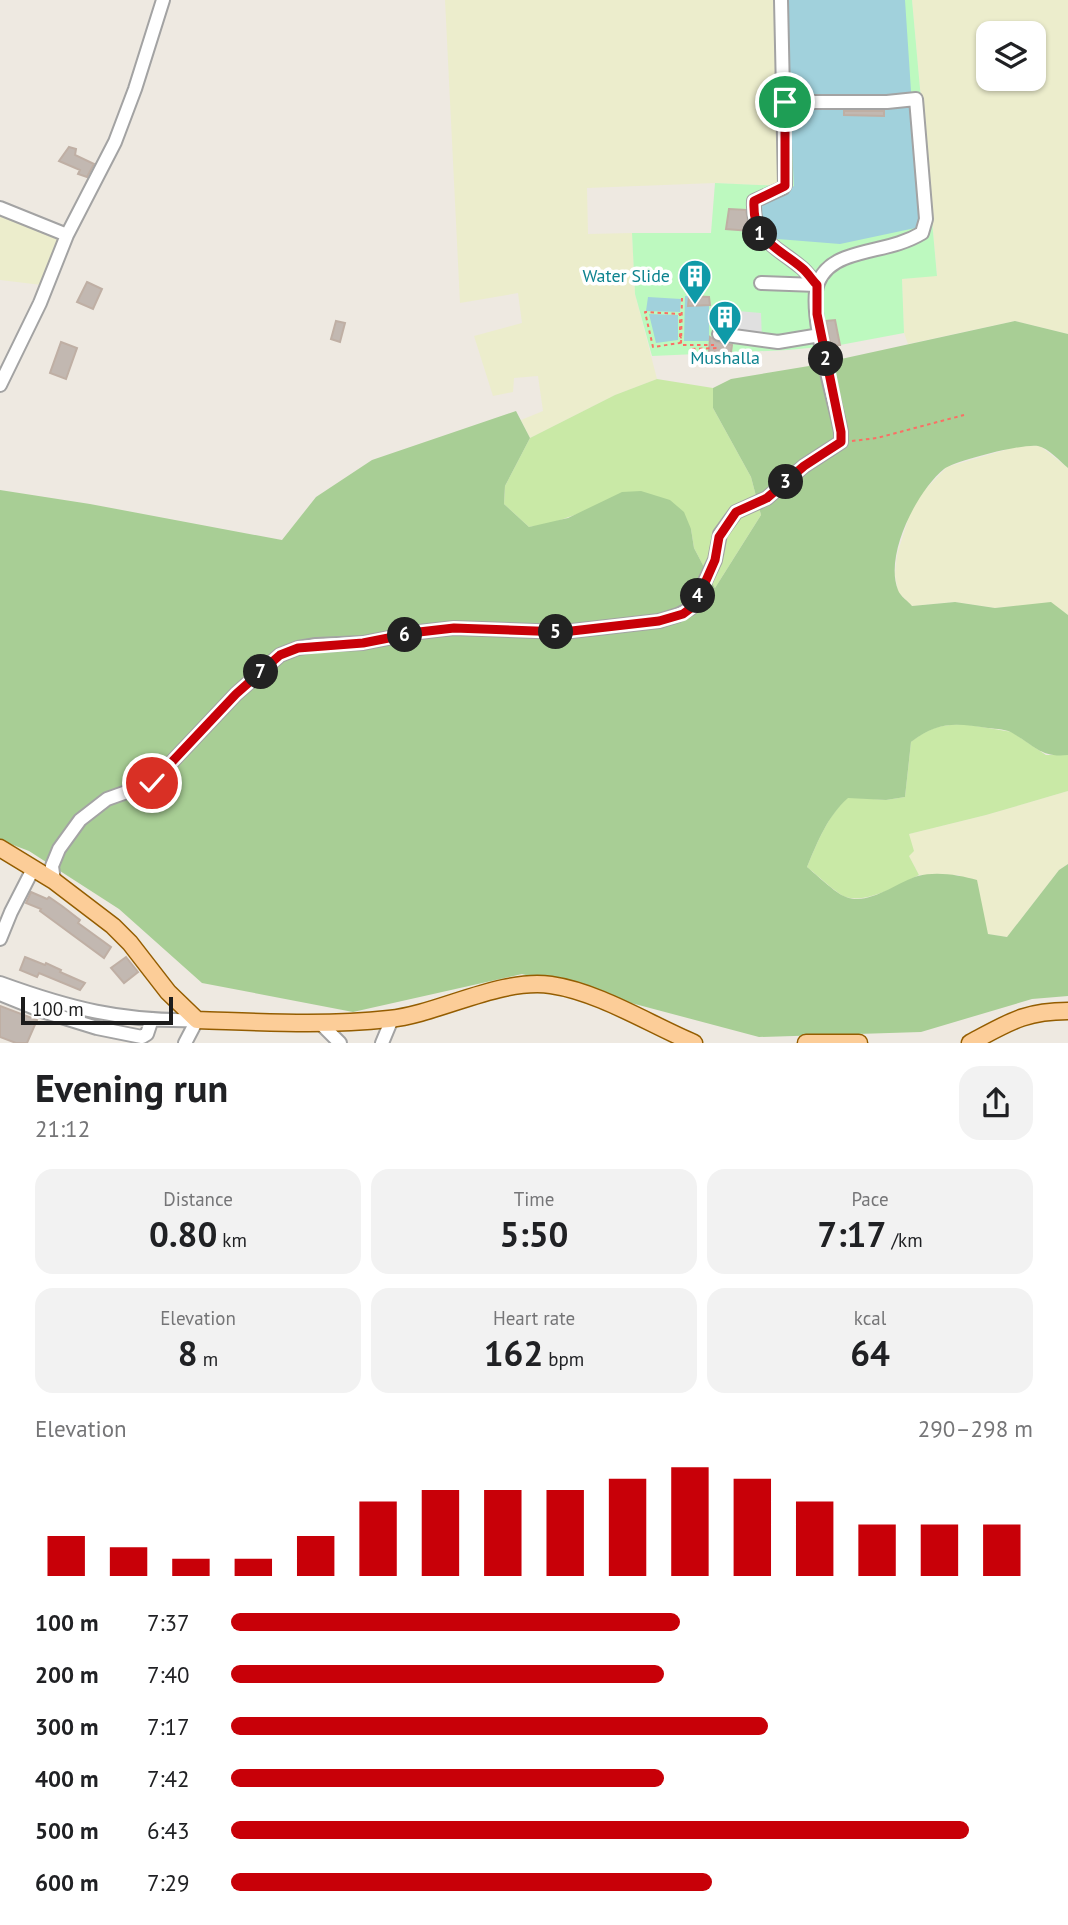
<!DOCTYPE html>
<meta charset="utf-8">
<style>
:root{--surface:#fff;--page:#f2f2f2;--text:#202124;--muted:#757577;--accent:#c80008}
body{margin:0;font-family:"PT Sans",sans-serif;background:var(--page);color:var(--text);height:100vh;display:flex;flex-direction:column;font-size:26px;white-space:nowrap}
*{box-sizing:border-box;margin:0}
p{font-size:23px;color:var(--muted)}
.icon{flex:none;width:38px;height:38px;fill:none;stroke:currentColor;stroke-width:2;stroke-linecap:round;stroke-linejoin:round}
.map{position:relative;height:1043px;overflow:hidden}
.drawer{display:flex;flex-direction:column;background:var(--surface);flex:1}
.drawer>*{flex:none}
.buttons{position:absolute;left:976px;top:21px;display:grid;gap:14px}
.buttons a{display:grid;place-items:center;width:70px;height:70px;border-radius:14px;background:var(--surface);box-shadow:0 2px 5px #0004;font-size:35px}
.scale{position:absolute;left:21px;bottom:18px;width:152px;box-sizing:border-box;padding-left:7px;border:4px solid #1c1c1c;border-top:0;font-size:19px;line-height:24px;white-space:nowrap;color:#1c1c1c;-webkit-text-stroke:5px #fff;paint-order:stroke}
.pin{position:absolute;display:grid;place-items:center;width:60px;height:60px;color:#fff;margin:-30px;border:4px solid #fff;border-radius:50%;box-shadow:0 2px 7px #0007}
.km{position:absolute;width:35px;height:35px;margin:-18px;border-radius:50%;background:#222;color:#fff;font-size:19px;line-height:35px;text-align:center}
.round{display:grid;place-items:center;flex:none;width:74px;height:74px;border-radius:21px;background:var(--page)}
.summary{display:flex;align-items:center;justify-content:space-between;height:119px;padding:0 35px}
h1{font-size:38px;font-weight:800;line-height:52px}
.figures{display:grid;grid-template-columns:repeat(3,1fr);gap:10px;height:119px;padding:7px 35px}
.figures div{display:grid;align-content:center;border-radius:18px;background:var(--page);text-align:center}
.figures b{font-size:35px;font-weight:800}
.figures small{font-size:19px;font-weight:400}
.figures p{font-size:19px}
.chart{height:196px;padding:14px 35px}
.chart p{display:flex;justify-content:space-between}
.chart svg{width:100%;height:126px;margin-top:7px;stroke:var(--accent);stroke-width:6}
ul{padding:0 35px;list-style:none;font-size:23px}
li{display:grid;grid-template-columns:112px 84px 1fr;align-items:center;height:52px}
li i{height:18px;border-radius:9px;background:var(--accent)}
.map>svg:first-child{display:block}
.farmland{fill:#ecedcc;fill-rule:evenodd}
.grass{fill:#c9e9a6}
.forest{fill:#a8ce95}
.park{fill:#bdf9bf}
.parking{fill:#e0e0e0}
.water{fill:#a1d1dc}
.building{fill:#c2b8b1;stroke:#bfafa4;stroke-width:2}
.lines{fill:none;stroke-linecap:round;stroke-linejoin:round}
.minor-casing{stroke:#a3a3a3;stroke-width:16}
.major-casing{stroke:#945d00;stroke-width:19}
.path{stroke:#fb6f65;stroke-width:2;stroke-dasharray:3.5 3.5;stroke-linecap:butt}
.minor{stroke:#fff;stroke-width:12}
.major{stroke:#fccd98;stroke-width:16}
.route-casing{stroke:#fff;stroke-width:14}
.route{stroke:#c80008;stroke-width:9}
.labels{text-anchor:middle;stroke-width:7;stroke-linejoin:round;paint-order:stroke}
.culture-label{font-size:18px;fill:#0d838f;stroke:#fff;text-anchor:end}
</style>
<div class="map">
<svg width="1068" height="1043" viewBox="0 0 1068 1043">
<rect width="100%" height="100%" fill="#eee9e1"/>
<path class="farmland" d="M445 0H778L783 186 715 183 587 188 588 234 632 233 635 294 657 379 615 395 530 438 521 420 543 411 538 376 514 378 513 392 493 396 474 336 522 323 518 293 460 303Z
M912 0H1068V334L1015 321 908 344 904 333 902 279 937 275ZM989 33H1034V79H989Z
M0 205 64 231 42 285 0 280Z
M1022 445 1040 446 1068 468V615L1051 603 995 608 955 602 912 606 898 592 895 574 897 555 911 510 922 493 947 467Z
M1068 791V864L1059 870 1007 937 988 934 959 875H919L909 856V834L986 815Z"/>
<path class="grass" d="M657 379 713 388V408L751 477 761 515 715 588 694 548 691 529 586 511 549 524 529 527 504 504 505 486 530 438 615 395Z
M964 724 1012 732 1046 755H1068V791L986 815 909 834 914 851 909 856 919 875C901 884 867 904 846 897 838 895 815 873 807 867 818 841 827 817 848 797L886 800 905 797 911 742C930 727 940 725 964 724Z"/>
<path class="forest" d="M1015 321 1068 334V468C1060 461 1048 448 1038 446 1024 443 955 461 944 469 917 491 884 555 898 590 900 596 908 601 912 606L955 602 995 608 1051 602 1068 615V755C1042 758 1035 746 1014 734 1007 729 997 729 988 728 956 723 938 721 911 742L905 797 886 800 848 798C827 817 818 841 807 867 817 875 835 893 846 897 869 906 897 882 918 876 936 871 960 875 977 880L988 934 1007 937 1059 870 1068 864V996L1032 999 921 1032 759 1037 522 974 353 1012 202 983 119 909 29 851 0 840V490L90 504 282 540 316 497 372 460 516 411 530 438 505 486 504 504 529 527 568 518 622 492 641 491 670 500 684 512 691 529 694 548 715 588 761 515 751 477 713 408V388L731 379 809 366Z"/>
<path class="park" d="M778 0H912L937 276 902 279 904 333 840 345 788 350 652 356 635 294 632 233H711L715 183 782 186Z"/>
<path class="parking" d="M714 309 761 313 762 341 732 343 731 339 714 327Z"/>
<path class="water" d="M784 0H905L920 227 840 244 765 238 760 205 794 186Z
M685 296 709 297V341H684Z
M648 297 681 299 680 312 646 311Z
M649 314 678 315V340L656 343Z"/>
<path class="building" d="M844 111H884V116L844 115Z
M69 147 76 149 75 155 94 164 87 177 78 174 80 170 59 161Z
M729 209 746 210 750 231 726 229Z
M87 282 102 289 93 309 77 302Z
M689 296 709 297 710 305 688 306Z
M835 320 840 345H837L838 353 832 354 826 321Z
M336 321 345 323 340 342 331 339Z
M710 337 717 342 732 345 731 352H709Z
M61 342 77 348 66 379 50 373Z
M31 892 47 899 49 897 62 906 80 920 78 923 111 947 104 958 40 911 41 909 26 903Z
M25 957 45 965 46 963 61 970 60 972 85 983 80 990 39 973 37 977 20 970Z
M126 957 138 972 124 983 111 968Z
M0 1006 37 1020 27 1043H16L0 1037Z"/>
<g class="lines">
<defs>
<path id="minor" d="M781 0 785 185 783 188 754 201C752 241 776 246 802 268 808 273 812 280 817 285
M0 208 67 235
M761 283 817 285
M719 334 778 342 820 335
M0 385 40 303 67 235 115 142 135 89 163 0
M54 881 52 866 59 849 80 820 107 799 152 783 236 694 280 655 298 648 316 645 363 643 419 632 454 628 563 632 659 621 678 615 691 608 700 592 715 560 720 534 736 512 767 498 804 466 841 442V432C835 400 807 310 818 283 823 270 832 263 845 258 871 248 897 248 922 233L926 219 916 99 887 102H785
M0 939 11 912 33 869
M0 983C69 1008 122 1022 197 1020L185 1043
M0 994 42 1011 44 1003
M42 1011 97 1028 142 1037 147 1034 152 1019
M320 1023 340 1043
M382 1043 392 1019"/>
<path id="major" d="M0 848 54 881 113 926 130 943 168 992 197 1020C261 1022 325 1026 389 1019 439 1014 499 978 551 985 599 992 649 1024 694 1043
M806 1043H859
M970 1043C1008 1023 1024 1011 1068 1011"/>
</defs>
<use href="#minor" class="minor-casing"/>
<use href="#major" class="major-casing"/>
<path class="path" d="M682 298 681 345H714
M680 337V314L645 312 653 347 680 343 681 337
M692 349 717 348V346
M852 441 877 438 964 415"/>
<use href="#minor" class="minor"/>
<use href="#major" class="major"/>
</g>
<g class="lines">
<defs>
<path id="route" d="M152 783 236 694 280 655 298 648 363 643 419 632 454 628 563 632 659 621 683 614 691 608 701 592 715 560 719 537 736 512 767 498 804 466 841 442V432L817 314V285C812 280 808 273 802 268 776 246 752 241 754 201L785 186V102"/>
</defs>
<use href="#route" class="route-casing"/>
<use href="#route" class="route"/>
</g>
<defs>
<symbol id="building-pin" viewBox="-11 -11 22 30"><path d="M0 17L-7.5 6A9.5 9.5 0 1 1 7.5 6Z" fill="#0f9aa8" stroke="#fff"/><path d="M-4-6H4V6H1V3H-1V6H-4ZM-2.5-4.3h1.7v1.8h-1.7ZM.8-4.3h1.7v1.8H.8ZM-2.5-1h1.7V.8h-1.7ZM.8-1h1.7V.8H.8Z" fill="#fff"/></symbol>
</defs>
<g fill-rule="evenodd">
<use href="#building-pin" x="676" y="257" width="38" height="52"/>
<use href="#building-pin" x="706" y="298" width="38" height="52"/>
</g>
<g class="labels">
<g class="culture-label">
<text x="670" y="282">Water Slide</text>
<text x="725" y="364" text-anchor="middle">Mushalla</text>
</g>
</g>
</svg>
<div class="buttons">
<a><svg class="icon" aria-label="layers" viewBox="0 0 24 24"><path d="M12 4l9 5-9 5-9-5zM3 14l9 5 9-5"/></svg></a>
</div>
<div class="scale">100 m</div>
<div class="pin" style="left:785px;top:102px;background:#1e9e55"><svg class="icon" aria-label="arrive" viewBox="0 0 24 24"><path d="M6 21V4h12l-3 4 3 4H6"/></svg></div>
<div class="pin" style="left:152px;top:783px;background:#d93025"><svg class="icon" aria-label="check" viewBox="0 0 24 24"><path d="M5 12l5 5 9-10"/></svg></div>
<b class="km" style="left:760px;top:234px">1</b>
<b class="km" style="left:826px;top:359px">2</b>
<b class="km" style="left:786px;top:482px">3</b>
<b class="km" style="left:698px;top:596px">4</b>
<b class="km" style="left:556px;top:632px">5</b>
<b class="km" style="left:405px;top:635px">6</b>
<b class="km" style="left:261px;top:672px">7</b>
</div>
<section class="drawer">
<div class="summary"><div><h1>Evening run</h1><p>21:12</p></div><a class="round"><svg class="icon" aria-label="share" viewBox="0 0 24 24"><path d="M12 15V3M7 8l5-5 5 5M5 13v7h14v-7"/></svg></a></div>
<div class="figures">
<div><p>Distance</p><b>0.80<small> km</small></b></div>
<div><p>Time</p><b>5:50</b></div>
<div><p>Pace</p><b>7:17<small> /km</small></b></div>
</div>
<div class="figures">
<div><p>Elevation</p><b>8<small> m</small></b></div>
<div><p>Heart rate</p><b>162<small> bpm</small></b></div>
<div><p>kcal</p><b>64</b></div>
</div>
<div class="chart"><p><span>Elevation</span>290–298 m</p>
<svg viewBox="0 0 160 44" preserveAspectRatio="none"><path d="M5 44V30M15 44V34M25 44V38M35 44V38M45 44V30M55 44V18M65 44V14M75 44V14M85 44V14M95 44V10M105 44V6M115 44V10M125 44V18M135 44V26M145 44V26M155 44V26"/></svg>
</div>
<ul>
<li><b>100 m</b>7:37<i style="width:56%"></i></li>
<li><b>200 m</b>7:40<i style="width:54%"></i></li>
<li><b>300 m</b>7:17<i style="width:67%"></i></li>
<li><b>400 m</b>7:42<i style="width:54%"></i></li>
<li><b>500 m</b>6:43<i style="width:92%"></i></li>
<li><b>600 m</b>7:29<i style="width:60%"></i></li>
</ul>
</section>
